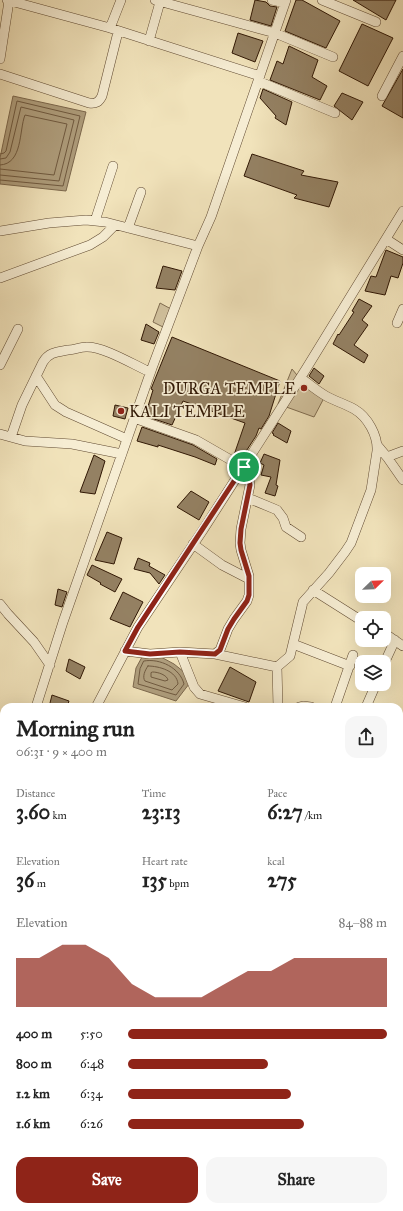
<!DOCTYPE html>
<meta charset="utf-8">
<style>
:root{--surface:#fff;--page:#f6f6f6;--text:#222;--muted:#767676;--accent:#8f2418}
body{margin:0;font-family:"IM FELL Great Primer",serif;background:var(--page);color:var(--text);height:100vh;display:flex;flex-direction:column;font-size:15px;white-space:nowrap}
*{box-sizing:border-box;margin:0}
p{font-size:13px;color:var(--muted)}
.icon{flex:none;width:22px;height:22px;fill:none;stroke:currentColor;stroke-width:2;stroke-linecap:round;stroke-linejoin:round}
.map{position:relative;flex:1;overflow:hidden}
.details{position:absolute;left:0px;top:703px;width:403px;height:508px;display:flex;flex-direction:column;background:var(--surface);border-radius:12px 12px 0 0;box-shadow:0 4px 16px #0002}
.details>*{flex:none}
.needle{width:26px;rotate:67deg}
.controls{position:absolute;left:355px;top:567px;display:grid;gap:8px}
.controls a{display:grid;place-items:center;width:36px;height:36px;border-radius:8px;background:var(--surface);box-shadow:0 4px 16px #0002;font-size:20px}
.pin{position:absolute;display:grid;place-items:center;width:34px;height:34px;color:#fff;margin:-17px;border:2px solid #fff;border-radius:50%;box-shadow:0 1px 4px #0007}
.round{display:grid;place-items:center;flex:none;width:42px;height:42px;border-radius:12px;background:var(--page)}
.summary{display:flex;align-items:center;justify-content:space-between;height:68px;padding:0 16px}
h1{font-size:22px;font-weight:800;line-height:30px}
.metrics{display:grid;grid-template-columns:repeat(3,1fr);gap:6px;height:68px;padding:4px 16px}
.metrics div{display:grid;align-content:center}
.metrics b{font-size:20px;font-weight:800}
.metrics small{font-size:11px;font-weight:400}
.metrics p{font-size:11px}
.chart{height:112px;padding:8px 16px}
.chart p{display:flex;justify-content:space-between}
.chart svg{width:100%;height:72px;margin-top:4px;fill:var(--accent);opacity:.7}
.primary-button{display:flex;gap:8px;margin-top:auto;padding:8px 16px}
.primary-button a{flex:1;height:46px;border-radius:12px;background:var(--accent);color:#fff;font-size:16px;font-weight:800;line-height:46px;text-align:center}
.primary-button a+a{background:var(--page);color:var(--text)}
ul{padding:0 16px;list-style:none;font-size:13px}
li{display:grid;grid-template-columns:64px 48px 1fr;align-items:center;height:30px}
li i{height:10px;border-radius:5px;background:var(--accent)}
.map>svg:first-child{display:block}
.green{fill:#d0c09c;stroke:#806c50}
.water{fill:#af9e7d;stroke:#7c684d}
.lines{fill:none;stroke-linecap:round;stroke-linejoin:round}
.shore{stroke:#705a40;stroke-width:1}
.building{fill:#948163;stroke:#301704}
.minor-casing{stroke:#604a32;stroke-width:10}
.minor{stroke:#f6edd3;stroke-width:9}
.rail-casing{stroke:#301704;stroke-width:4}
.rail{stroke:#f6edd3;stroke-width:2.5;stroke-dasharray:8;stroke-linecap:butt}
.route-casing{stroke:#fff;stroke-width:8}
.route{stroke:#8f2418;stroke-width:5}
.poi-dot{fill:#8f2418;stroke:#f6edd3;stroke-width:1.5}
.labels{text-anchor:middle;stroke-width:3.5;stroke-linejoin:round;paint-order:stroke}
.poi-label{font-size:16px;fill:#301704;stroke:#f6edd3;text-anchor:end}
</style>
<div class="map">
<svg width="403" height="1211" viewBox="0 0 403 1211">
<rect width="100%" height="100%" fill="#f1e3bb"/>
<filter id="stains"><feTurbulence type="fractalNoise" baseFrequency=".005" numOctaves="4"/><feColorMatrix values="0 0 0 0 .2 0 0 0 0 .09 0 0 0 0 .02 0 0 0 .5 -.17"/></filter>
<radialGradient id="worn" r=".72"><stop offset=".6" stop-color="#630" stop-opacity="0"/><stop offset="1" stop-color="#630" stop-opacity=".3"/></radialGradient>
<path class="green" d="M160 303 171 309 165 328 153 322Z
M292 369 302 381 324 398 314 417 278 404Z"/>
<path class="water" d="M13 96 86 112 66 191 0 184V158Z
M142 657H161L174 664 184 672 189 684 176 701 133 687 136 668Z"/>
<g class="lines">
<path class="shore" d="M0 154 4 153 6 151 17 101 80 116 63 186 0 180
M0 159 6 158 10 152 21 107 74 120 59 181 0 175
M0 165C23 164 19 130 25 115L67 124 54 175 0 169
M144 661C160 658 180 668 184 684L176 695 138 684 140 669Z
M148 666C159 666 177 671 178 684L172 690 145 681C142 677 145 670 148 666Z
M153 672C158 672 167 675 168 680L165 681 151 677V673Z"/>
</g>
<path class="building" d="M255 0 266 2 270 6 277 7 271 26 250 20Z
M296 0H302L340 21 326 48 285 31Z
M353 0H396L386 20Z
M362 24 393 38 368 86 339 71Z
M238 33 263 41 255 62 232 53Z
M289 46 318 60 312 77 327 86 320 100 270 80 277 61 283 64Z
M403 69V118L382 106Z
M263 89 292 102 286 125 275 118 276 116 260 98Z
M342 93 363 102 352 120 334 106Z
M252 154 304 171 301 175 338 182 329 207 294 198 297 195 244 176Z
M386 250 403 257V263L398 278 391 276 385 295 365 291 371 276 376 277Z
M163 266 182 271 175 290 156 288Z
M359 299 372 306 362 320 368 325 354 345 368 355 364 363 333 344 338 334 339 335 354 312 352 311Z
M146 324 159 332 154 344 141 340Z
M172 337 280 381 269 416 261 429 259 428 256 436 241 459 234 455 245 423 183 401 172 425 145 416 153 390 151 389Z
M314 368 324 376 319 384 309 376Z
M115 405 128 408 125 419 113 416Z
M278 423 291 431 287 443 273 435 274 434 272 433Z
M142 427 193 445 217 459 215 465 195 457 158 445V447L137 441Z
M264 454 280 460 276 485 278 486 275 496 265 493 271 477 261 475 264 465 260 463Z
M94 455 105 461 95 494 80 492Z
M191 491 209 502 199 520 177 507Z
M107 532 122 538 114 564 95 560Z
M138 558 150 563 149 566 165 575 159 584 150 573 134 569Z
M92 565 122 579 115 592 100 584 101 583 87 575Z
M58 589 67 592 62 607 55 605Z
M123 592 143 602 130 627 110 619Z
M69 659 85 667 80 679 66 671Z
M230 667 256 682 249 702 218 691Z
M52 695 69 701 67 707H49Z"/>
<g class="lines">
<defs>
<path id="minor" d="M7 0 110 28 260 76
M155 0 275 33 333 57
M272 0 285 3
M322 0 376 22
M110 28 121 0
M149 41 160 2
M0 59 9 1
M0 74 89 103C96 104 99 102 102 96L118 32
M258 81 335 113
M382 96 403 56
M95 221 113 166
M128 228 141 192
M0 231 49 223 86 220 105 222 198 246
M386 239 403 250
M0 278 90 245 103 237 115 225
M397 323 403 309
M0 365 18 329
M36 376 55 405 66 412 127 439
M134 418 196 440 243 467
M0 434 25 441 72 444 122 454
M11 437 22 405 43 362C49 352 57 352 68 350 74 350 80 347 86 347 103 346 134 365 150 372
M377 445 387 457 403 480
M387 457 403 451
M248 498 277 510 283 518 286 527 301 537
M193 544 222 565 249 579
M313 590 362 621
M0 604 8 614 34 642 50 665
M384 633 403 646
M293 644 350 666
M125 651 150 654 180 652 215 654 220 650 228 629 234 619 247 601 249 595V576L241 550 240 543 241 529 250 485 246 463
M180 652 194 687 200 694 245 707
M215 654 277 667
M384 664 395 640
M36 707 63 622 152 368 198 246 211 217 286 0
M96 707 138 627 203 530 306 369 403 211
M278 707 277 667 290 656 303 602 329 573 345 552 351 543 371 490 377 451C378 436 368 417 354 409 345 404 335 401 326 396 317 391 309 384 301 378
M299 707 303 706 311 707
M335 707 353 655
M366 707 376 684
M0 725 4 727
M399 738 403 731
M0 894 4 902
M0 1042 4 1025
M399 1106 403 1100
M399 1153 403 1144
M370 1207 380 1211
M121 1211 124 1207
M321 1211 325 1207"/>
</defs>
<use href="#minor" class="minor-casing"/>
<use href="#minor" class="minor"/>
<defs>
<path id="rail" d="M399 918 403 912
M399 938 403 932
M186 1211 189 1207
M199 1211 201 1207"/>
</defs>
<use href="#rail" class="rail-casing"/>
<use href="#rail" class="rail"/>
</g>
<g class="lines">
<defs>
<path id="route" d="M246 463 250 485 241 529 240 543 241 550 249 576V595L247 601 234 619 228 629 220 650 215 654 180 652 150 654 125 651 138 627Z"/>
</defs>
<use href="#route" class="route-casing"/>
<use href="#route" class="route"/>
</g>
<g class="poi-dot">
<circle cx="304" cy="388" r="4"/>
<circle cx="121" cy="411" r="4"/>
</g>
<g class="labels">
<g class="poi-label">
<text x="296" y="394">DURGA TEMPLE</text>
<text x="129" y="417" text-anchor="start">KALI TEMPLE</text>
</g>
</g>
<rect width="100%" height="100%" filter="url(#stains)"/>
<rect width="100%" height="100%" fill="url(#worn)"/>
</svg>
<div class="controls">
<a><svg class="needle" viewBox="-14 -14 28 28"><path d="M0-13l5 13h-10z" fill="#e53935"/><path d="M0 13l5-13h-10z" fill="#767676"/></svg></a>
<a><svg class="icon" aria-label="locate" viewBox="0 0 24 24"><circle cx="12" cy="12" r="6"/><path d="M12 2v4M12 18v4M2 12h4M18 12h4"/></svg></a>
<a><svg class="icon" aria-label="layers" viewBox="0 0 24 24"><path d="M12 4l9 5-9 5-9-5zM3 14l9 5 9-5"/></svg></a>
</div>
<div class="pin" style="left:244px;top:467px;background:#1e9e55"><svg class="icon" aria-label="arrive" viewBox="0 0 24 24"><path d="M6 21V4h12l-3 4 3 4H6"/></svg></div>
<section class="details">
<div class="summary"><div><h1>Morning run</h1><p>06:31 · 9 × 400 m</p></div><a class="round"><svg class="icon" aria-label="share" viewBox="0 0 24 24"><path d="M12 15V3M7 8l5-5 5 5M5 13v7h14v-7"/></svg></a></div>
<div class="metrics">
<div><p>Distance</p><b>3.60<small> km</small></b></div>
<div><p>Time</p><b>23:13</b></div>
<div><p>Pace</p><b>6:27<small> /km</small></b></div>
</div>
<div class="metrics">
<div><p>Elevation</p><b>36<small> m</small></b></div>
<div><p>Heart rate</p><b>135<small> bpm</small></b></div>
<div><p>kcal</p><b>275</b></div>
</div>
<div class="chart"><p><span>Elevation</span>84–88 m</p>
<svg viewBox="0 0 160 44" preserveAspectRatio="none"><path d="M0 44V14L10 14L20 6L30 6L40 14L50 30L60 38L70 38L80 38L90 30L100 22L110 22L120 14L130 14L140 14L150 14L160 14V44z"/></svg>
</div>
<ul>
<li><b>400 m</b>5:50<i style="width:100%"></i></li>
<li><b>800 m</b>6:48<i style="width:54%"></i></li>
<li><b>1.2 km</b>6:34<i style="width:63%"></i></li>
<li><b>1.6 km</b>6:26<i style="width:68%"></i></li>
</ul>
<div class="primary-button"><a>Save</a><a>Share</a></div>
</section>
</div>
